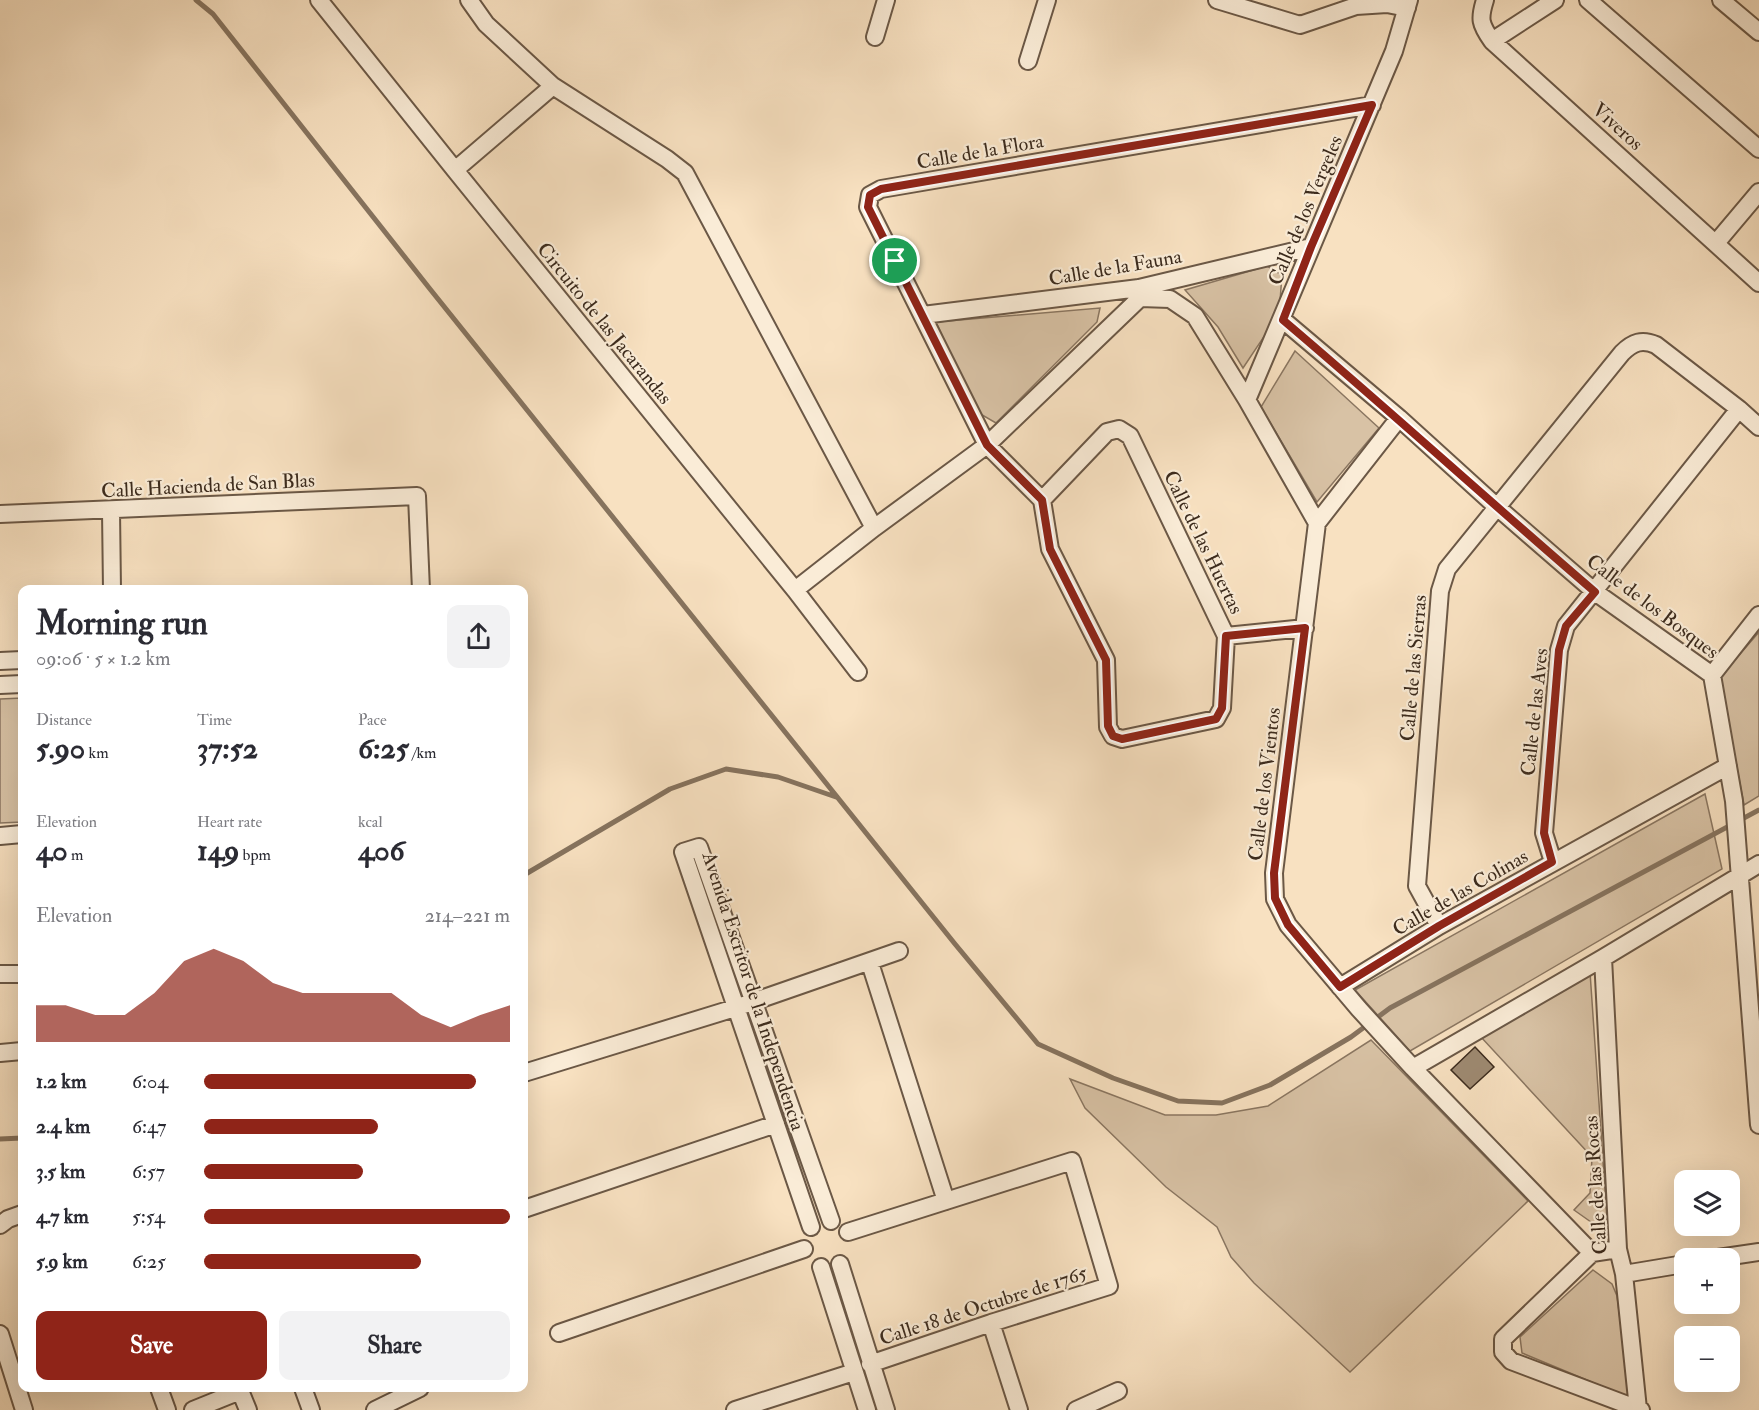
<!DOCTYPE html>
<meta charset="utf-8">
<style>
:root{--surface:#fff;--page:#f2f2f3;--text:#2b2b33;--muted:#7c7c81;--accent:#8f2418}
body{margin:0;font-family:"IM FELL Double Pica",serif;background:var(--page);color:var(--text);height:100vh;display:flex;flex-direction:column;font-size:22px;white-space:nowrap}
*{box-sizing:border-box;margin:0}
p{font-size:20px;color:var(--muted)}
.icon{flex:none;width:33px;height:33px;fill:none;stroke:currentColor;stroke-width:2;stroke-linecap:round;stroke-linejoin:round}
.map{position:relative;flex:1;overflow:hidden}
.sheet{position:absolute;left:18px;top:585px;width:510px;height:807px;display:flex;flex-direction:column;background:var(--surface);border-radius:12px;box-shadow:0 6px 24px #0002}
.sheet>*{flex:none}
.fabs{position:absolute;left:1674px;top:1170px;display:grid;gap:12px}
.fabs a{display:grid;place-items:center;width:66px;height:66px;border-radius:12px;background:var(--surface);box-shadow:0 6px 24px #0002;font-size:30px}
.pin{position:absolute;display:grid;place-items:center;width:51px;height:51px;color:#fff;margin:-26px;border:3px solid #fff;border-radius:50%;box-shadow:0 2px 6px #0007}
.round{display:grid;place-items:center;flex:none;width:63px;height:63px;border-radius:12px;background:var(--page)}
.head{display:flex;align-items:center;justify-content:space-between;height:102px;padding:0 18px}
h1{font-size:33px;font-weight:700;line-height:45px}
.metrics{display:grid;grid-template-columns:repeat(3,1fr);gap:9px;height:102px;padding:6px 18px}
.metrics div{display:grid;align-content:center}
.metrics b{font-size:30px;font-weight:700}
.metrics small{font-size:16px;font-weight:400}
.metrics p{font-size:16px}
.chart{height:168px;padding:12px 18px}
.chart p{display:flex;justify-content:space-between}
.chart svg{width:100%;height:108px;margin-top:6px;fill:var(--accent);opacity:.7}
.primary-button{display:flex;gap:12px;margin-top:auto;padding:12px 18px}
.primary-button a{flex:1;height:69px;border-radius:12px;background:var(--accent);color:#fff;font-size:24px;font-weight:700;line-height:69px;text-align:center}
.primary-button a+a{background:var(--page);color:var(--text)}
ul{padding:0 18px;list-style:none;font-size:20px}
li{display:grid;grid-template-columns:96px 72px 1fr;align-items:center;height:45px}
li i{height:15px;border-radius:8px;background:var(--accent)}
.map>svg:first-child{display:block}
.green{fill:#d8c2a5;stroke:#8a7661;stroke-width:1.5}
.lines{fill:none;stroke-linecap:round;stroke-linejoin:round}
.stream{stroke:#86735e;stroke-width:5}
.building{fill:#9e8a72;stroke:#3c2b1d;stroke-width:1.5}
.minor-casing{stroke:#6b5846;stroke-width:20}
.minor{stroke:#faecd7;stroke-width:16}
.route-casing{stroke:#fff;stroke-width:12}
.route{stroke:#8f2418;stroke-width:8}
.labels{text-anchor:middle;stroke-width:4.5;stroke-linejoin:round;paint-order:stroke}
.street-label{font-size:20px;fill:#3c2b1d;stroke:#faecd7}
</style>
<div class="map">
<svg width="1759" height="1410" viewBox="0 0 1759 1410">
<rect width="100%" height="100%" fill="#f8e1c1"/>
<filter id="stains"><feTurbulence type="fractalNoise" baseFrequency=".00333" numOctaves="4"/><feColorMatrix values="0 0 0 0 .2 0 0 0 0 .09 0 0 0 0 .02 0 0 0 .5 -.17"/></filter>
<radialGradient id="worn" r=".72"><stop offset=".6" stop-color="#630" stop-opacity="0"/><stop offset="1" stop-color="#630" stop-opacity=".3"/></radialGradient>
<path class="green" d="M1267 266 1282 275 1279 314 1243 368 1218 327 1185 290Z
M1100 308 1097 322 996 423 977 412 936 322Z
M1295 351 1379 428 1317 502 1261 407Z
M1759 632V796L1744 805 1720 677Z
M22 698V822L0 823V699Z
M1705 794 1722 869 1410 1051 1355 990Z
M1590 972 1608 1234 1574 1210 1590 1193 1592 1157 1480 1036Z
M1371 1040 1528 1201 1350 1372 1254 1283 1231 1257 1217 1227 1166 1187 1085 1108 1070 1079 1165 1115H1216L1268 1106Z
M1593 1270 1612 1284 1617 1296 1630 1398 1522 1353 1520 1337Z"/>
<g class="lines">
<path class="stream" d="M196 0 213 14 430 289 955 944 1038 1044 1113 1078 1178 1101 1222 1103 1270 1085 1351 1037 1390 1008 1759 810
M524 875 670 789 726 769 778 777 836 797
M0 1139 22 1138"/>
</g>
<path class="building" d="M1475 1047 1494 1067 1470 1089 1451 1070Z"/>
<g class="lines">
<defs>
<path id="minor" d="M319 0 455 170 795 590 858 672
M469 0 486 24 553 86 667 159 685 173 874 528
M1217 0 1300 25 1356 6 1387 4 1407 8
M1485 0C1479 19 1480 24 1492 41L1759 283
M1588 0 1759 149
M1721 0 1759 32
M875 37 886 0
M1492 41 1555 0
M1028 61 1047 0
M455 170 553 86
M1716 243 1759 192
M1140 298 1170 299 1195 316 1247 400 1317 523
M923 315 1139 288 1311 247
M1283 320 1399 418 1497 507 1595 592 1712 675 1734 801 1759 1125
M1247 400 1394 51 1409 0
M1399 418 1317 523 1274 873 1275 899 1288 925 1359 1009 1413 1068 1592 1253
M1042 500 1107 432 1119 429 1130 436 1226 636 1222 708 1216 719 1122 739 1113 736 1108 727 1106 660 1050 549 1042 500 987 445 868 207 870 195 881 189 1372 105
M111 511 112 590
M0 514 417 496 421 590
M795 590 874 528 987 445 1140 298
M1226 636 1305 628
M0 661 22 660
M1712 675 1759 615
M0 685 22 684
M0 836 22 834
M1553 862 1544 833 1559 650 1566 626 1739 409
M1439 926 1417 886 1440 591 1447 569 1622 353C1633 342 1642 339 1656 345L1739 409 1759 427
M1603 958 1618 1249 1624 1274 1638 1409
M870 963 946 1201
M0 974H22
M1340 987 1439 926 1728 766
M0 1053 22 1051
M1413 1068 1603 958 1759 864
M524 1073 735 1008 899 951
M524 1209 776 1124
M0 1225 8 1219 22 1214
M811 1227 683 852 699 847 831 1221
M848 1232 1072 1161 1109 1286 991 1323 870 1364
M1618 1249 1592 1253 1503 1339V1352L1511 1361 1641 1410
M1718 1258 1759 1252
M840 1264 886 1410
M821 1267 867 1410
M1624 1274 1684 1264
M991 1323 1019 1410
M559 1333 804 1249
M0 1334 24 1410
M159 1388 167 1410
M239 1388 248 1410
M303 1388 311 1410
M193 1410 240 1391
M375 1410 420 1388
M735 1410 854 1372
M1076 1410 1118 1391"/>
</defs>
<use href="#minor" class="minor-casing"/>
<use href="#minor" class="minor"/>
</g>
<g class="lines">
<defs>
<path id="route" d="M1372 105 1311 247 1283 320C1388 409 1490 502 1595 592L1566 626 1559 650 1544 833 1552 862 1439 926 1340 987 1288 925 1275 898 1274 873 1305 628 1226 636 1222 708 1216 719 1122 739 1113 736 1108 726 1106 660 1050 549 1042 500 987 445 868 207 870 195 881 189Z"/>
</defs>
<use href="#route" class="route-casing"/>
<use href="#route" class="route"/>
</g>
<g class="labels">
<g class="street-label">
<text transform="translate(1618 126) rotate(42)" y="7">Viveros</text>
<text transform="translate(980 151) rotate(-10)" y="7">Calle de la Flora</text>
<text transform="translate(1305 210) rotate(-67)" y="7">Calle de los Vergeles</text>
<text transform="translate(1115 267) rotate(-10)" y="7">Calle de la Fauna</text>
<text transform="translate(605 323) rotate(51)" y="7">Circuito de las Jacarandas</text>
<text transform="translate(208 485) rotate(-3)" y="7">Calle Hacienda de San Blas</text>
<text transform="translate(1204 542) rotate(64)" y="7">Calle de las Huertas</text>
<text transform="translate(1653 606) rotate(37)" y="7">Calle de los Bosques</text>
<text transform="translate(1413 668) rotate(-85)" y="7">Calle de las Sierras</text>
<text transform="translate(1534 712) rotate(-84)" y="7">Calle de las Aves</text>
<text transform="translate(1264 784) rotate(-83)" y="7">Calle de los Vientos</text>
<text transform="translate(1460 892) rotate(-30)" y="7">Calle de las Colinas</text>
<text transform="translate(754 991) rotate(72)" y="7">Avenida Escritor de la Independencia</text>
<text transform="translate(1595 1185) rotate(-94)" y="7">Calle de las Rocas</text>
<text transform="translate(983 1305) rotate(-18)" y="7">Calle 18 de Octubre de 1765</text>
</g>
</g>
<rect width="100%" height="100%" filter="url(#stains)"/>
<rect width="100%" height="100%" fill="url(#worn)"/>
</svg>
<div class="fabs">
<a><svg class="icon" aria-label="layers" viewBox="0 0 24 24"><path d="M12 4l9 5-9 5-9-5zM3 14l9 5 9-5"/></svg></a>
<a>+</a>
<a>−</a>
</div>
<div class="pin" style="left:895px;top:261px;background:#1e9e55"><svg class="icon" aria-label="arrive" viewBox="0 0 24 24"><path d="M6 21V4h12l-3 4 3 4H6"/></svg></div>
<section class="sheet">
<div class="head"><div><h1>Morning run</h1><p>09:06 · 5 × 1.2 km</p></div><a class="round"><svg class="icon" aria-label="share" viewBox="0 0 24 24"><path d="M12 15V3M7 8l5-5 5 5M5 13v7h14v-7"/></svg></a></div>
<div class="metrics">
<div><p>Distance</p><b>5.90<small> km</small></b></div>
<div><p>Time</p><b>37:52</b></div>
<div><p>Pace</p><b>6:25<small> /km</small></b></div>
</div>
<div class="metrics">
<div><p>Elevation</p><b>40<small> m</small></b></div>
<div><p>Heart rate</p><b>149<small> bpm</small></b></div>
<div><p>kcal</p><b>406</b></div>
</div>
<div class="chart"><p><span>Elevation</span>214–221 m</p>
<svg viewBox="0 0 160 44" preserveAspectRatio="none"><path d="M0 44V29L10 29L20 33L30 33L40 24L50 11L60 6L70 11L80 20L90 24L100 24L110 24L120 24L130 33L140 38L150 33L160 29V44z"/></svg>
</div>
<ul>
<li><b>1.2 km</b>6:04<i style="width:89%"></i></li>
<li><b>2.4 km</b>6:47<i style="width:57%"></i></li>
<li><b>3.5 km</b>6:57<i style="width:52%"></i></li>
<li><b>4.7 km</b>5:54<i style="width:100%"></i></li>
<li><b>5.9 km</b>6:25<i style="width:71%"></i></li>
</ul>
<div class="primary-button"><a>Save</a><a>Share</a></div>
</section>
</div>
